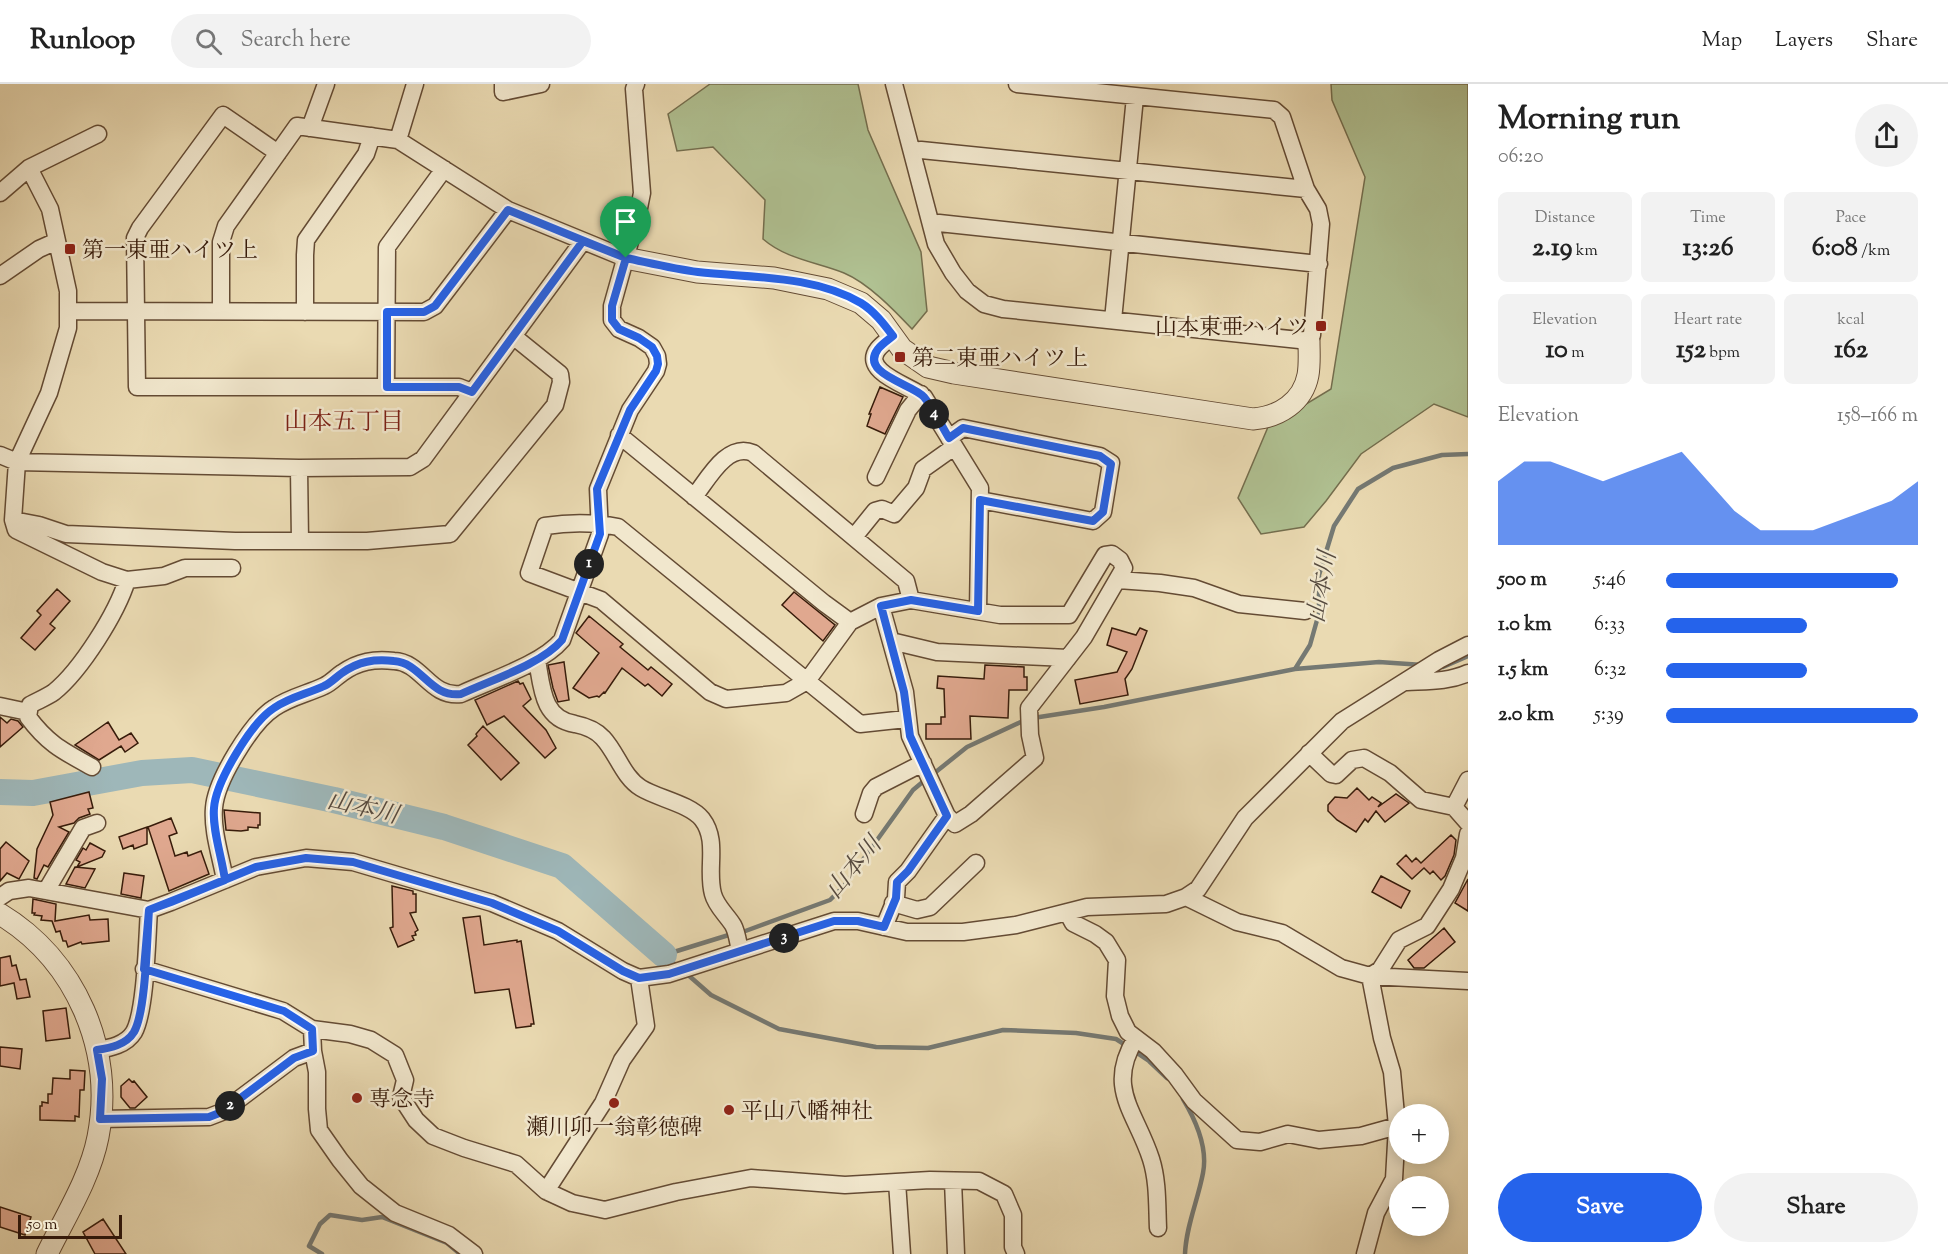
<!DOCTYPE html>
<meta charset="utf-8">
<style>
:root{--surface:#fff;--page:#f2f2f2;--text:#222;--muted:#767676;--line:#e0e0e0;--accent:#2563eb}
body{margin:0;font-family:"Sorts Mill Goudy","Noto Serif JP",serif;background:var(--page);color:var(--text);height:100vh;display:flex;flex-direction:column;font-size:22px;white-space:nowrap}
*{box-sizing:border-box;margin:0}
p{font-size:20px;color:var(--muted)}
.icon{flex:none;width:33px;height:33px;fill:none;stroke:currentColor;stroke-width:2;stroke-linecap:round;stroke-linejoin:round}
.map{position:relative;flex:1;overflow:hidden}
.panel{display:flex;flex-direction:column;background:var(--surface);width:480px}
.panel>*{flex:none}
.fabs{position:absolute;left:1389px;top:1020px;display:grid;gap:12px}
.fabs a{display:grid;place-items:center;width:60px;height:60px;border-radius:50%;background:var(--surface);box-shadow:0 3px 15px #0003;font-size:30px}
.scale{position:absolute;left:18px;bottom:15px;width:104px;box-sizing:border-box;padding-left:6px;border:3px solid #371b0a;border-top:0;font-size:16px;line-height:21px;white-space:nowrap;color:#371b0a;-webkit-text-stroke:4px #f1e7cd;paint-order:stroke}
.pin{position:absolute;display:grid;place-items:center;width:51px;height:51px;color:#fff;margin:-62px -26px;border-radius:50% 50% 50% 0;rotate:-45deg;box-shadow:0 0 6px #0007}
.pin .icon{rotate:45deg}
.km{position:absolute;width:30px;height:30px;margin:-15px;border-radius:50%;background:#222;color:#fff;font-size:16px;line-height:30px;text-align:center}
.round{display:grid;place-items:center;flex:none;width:63px;height:63px;border-radius:32px;background:var(--page)}
.overview{display:flex;align-items:center;justify-content:space-between;height:102px;padding:0 30px}
h1{font-size:33px;font-weight:700;line-height:45px}
.metrics{display:grid;grid-template-columns:repeat(3,1fr);gap:9px;height:102px;padding:6px 30px}
.metrics div{display:grid;align-content:center;border-radius:9px;background:var(--page);text-align:center}
.metrics b{font-size:26px;font-weight:700}
.metrics small{font-size:16px;font-weight:400}
.metrics p{font-size:16px}
.chart{height:168px;padding:12px 30px}
.chart p{display:flex;justify-content:space-between}
.chart svg{width:100%;height:108px;margin-top:6px;fill:var(--accent);opacity:.7}
.action{display:flex;gap:12px;margin-top:auto;padding:12px 30px}
.action a{flex:1;height:69px;border-radius:36px;background:var(--accent);color:#fff;font-size:24px;font-weight:700;line-height:69px;text-align:center}
.action a+a{background:var(--page);color:var(--text)}
ul{padding:0 30px;list-style:none;font-size:20px}
li{display:grid;grid-template-columns:96px 72px 1fr;align-items:center;height:45px}
li i{height:15px;border-radius:8px;background:var(--accent)}
header{display:flex;align-items:center;gap:36px;box-sizing:border-box;height:84px;padding:0 30px;background:var(--surface);border-bottom:2px solid var(--line)}
header strong{font-size:28px}
nav{display:flex;gap:33px;margin-inline-start:auto;font-size:21px}
.search{width:420px;height:54px;background:var(--page);display:flex;align-items:center;gap:15px;box-sizing:border-box;padding:0 21px;border-radius:33px;color:var(--muted);font-size:22px}
main{display:flex;flex:1;min-height:0}
.map>svg:first-child{display:block}
.green{fill:#b0c192;stroke:#746e4e;stroke-width:1.5}
.lines{fill:none;stroke-linecap:round;stroke-linejoin:round}
.stream{stroke:#757973;stroke-width:4.5}
.river{stroke:#9eb7b9;stroke-width:26}
.building{fill:#e0a88f;stroke:#371b0a;stroke-width:1.5}
.minor-casing{stroke:#644b34;stroke-width:19}
.tertiary-casing{stroke:#644b34;stroke-width:23}
.minor{stroke:#f1e7cd;stroke-width:16}
.tertiary{stroke:#f1e7cd;stroke-width:21}
.route-casing{stroke:#fff;stroke-width:12}
.route{stroke:#2563eb;stroke-width:8}
.poi-dot{fill:#8f2418;stroke:#f1e7cd;stroke-width:2}
.labels{text-anchor:middle;stroke-width:5;stroke-linejoin:round;paint-order:stroke}
.poi-label{font-size:22px;fill:#371b0a;stroke:#f1e7cd;text-anchor:start}
.neighbourhood-label{font-size:24px;fill:#7a1f14;stroke:#f1e7cd}
.water-label{font-size:24px;font-style:italic;fill:#564a3f;stroke:#f1e7cd}
</style>
<header>
<strong>Runloop</strong>
<div class="search"><svg class="icon" aria-label="search" viewBox="0 0 24 24"><circle cx="10" cy="10" r="6"/><path d="M15 15l6 6"/></svg>Search here</div>
<nav><a>Map</a><a>Layers</a><a>Share</a></nav>
</header>
<main>
<div class="map">
<svg width="1468" height="1170" viewBox="0 0 1468 1170">
<rect width="100%" height="100%" fill="#eadab2"/>
<filter id="stains"><feTurbulence type="fractalNoise" baseFrequency=".00333" numOctaves="4"/><feColorMatrix values="0 0 0 0 .2 0 0 0 0 .09 0 0 0 0 .02 0 0 0 .5 -.17"/></filter>
<radialGradient id="worn" r=".72"><stop offset=".6" stop-color="#630" stop-opacity="0"/><stop offset="1" stop-color="#630" stop-opacity=".3"/></radialGradient>
<path class="green" d="M710 0H858L868 46 921 168 927 227 912 245C894 226 868 199 844 189 816 178 786 175 763 155L765 116 713 63 677 67 668 30Z
M1331 0H1468V333L1434 320 1361 370 1326 417 1304 443 1261 450 1238 414 1268 343 1331 305 1365 93 1332 16Z"/>
<g class="lines">
<path class="stream" d="M1443 583 1468 572
M1295 585 1379 578 1423 581
M1033 634 1104 623 1295 585 1310 561 1319 529V491L1334 442 1358 405 1393 384 1442 371 1468 370
M932 691 967 663 1025 636
M740 849 830 816 844 802 913 706 925 696
M664 871 732 850
M664 871 678 883
M687 890 711 911 779 945 876 963 928 964 1003 946 1076 949 1116 955 1127 962
M1134 967 1149 977 1167 994
M1183 1015C1195 1035 1208 1064 1203 1089 1198 1116 1186 1142 1185 1170
M322 1170 309 1162 320 1140 330 1131 362 1136 382 1133 447 1159 460 1170"/>
<path class="river" d="M0 708 33 709 142 689 192 686 334 716 444 743 562 782 664 871"/>
</g>
<path class="building" d="M880 303 903 313 885 350 867 342 871 330H869Z
M57 505 70 517 50 540 55 544 35 566 21 554 41 531 37 527Z
M794 508 835 541 823 557 782 521Z
M589 532 623 560 620 563 648 586 651 583 672 600 662 612 648 600 645 602 622 584 605 609 604 608 599 613 597 612 589 614 573 604 599 569 576 549Z
M1112 544 1136 551 1140 544 1147 547 1132 585 1125 595 1128 611 1080 620 1075 596 1117 588 1127 568 1107 561Z
M564 578 569 616 558 618 553 604 548 581Z
M985 581 1024 583V593H1027V606H1009L1008 634 970 632 971 655H926V640H941V633H945L944 605 937 604 938 592 984 595Z
M518 597 520 600 523 599 531 615 523 622 546 646 556 664 545 674 504 632 487 641 475 616Z
M0 633 7 639 11 635 18 637 23 643 0 663Z
M108 638 119 656 131 649 138 659 125 668 121 662 99 676 75 661Z
M483 642 519 679 501 696 468 661 477 652 476 650Z
M1357 704 1369 716 1372 713 1381 719 1378 723 1396 710 1409 719 1385 738 1376 727 1368 738 1365 735 1356 748 1337 736 1328 727V721L1335 713 1347 714Z
M89 708 93 724 88 725 90 730 79 734 74 739 59 743 69 748 48 783 44 781 37 795 34 794 37 765 53 731 50 718Z
M224 726 260 729V741H258V744L248 743V746L241 747 226 746Z
M171 734 177 749 169 752 175 772 187 768 188 772 201 767 209 790 169 807 148 743Z
M147 743V760L134 765 133 761 123 765 119 753Z
M1451 751 1456 756 1454 771 1445 792 1441 796 1433 787 1430 790 1424 784 1412 795 1397 780 1406 771 1412 778 1416 774 1421 779Z
M6 758 29 777 19 795 7 789 0 797V765Z
M90 759 105 767 102 773 77 783 80 778 76 776 83 764 86 766Z
M75 783 95 785 85 804 66 800Z
M124 789 144 792 141 814 121 810Z
M1381 792 1410 807 1401 824 1372 808Z
M1468 795V827L1455 819Z
M392 802 413 807V810H416V828L410 829 418 846 415 848 416 851 412 852 414 856 398 863 390 844 393 843Z
M33 815 56 820 55 837 89 831 90 836 108 835 109 857 82 860 81 858 68 863 66 857H63L60 847 56 848 52 837 41 836 42 832 34 831 35 829H32Z
M480 832 484 861 517 856V858L521 857 534 940H531V942L516 944 509 905 475 909 463 834Z
M1444 844 1455 858 1424 884H1414L1408 876Z
M10 872 12 882 16 881 20 896 26 895 30 913 17 915 14 899 0 902V874Z
M66 924 70 954 46 957 43 927Z
M0 963 22 965 20 985 0 982Z
M70 986 85 987 84 1006H80L79 1033 75 1032V1037L40 1036V1022H42V1018L48 1019V1010H52L53 994 70 995Z
M129 995 132 998 134 997 147 1013 135 1024H130L121 1013V1002Z
M0 1123 31 1133 25 1151 0 1143Z
M103 1135 126 1170H95L83 1148Z"/>
<g class="lines">
<defs>
<path id="minor" d="M503 0V8L541 0
M894 0 936 160 953 189 967 207 984 220 1003 225 1309 257 1312 251 1321 140 1318 125 1306 105 1282 33 1274 26 1017 0
M310 44 326 0
M398 56 415 0
M912 67 921 66 1306 105
M278 69 223 31 140 144 135 154 137 303H459L472 308
M29 84 50 125 68 207V244L49 309 17 378 13 436 16 446 102 488 127 496 164 492 185 484H232
M0 109 29 84 98 50
M931 140 939 139 1319 180
M0 192 39 165 57 157
M68 227 424 228 435 222 508 126
M221 227V158L226 142 297 42 398 56 508 126 625 174
M305 228V171L306 156 366 70 372 52
M1113 236 1135 13
M893 252C888 256 882 260 878 265 860 288 911 302 924 313L980 404 978 527
M386 303 387 163 444 85
M619 351 824 519 850 538 881 522 905 608 910 652 947 732 908 787 897 798 896 814 884 843
M949 354 963 344 1100 372 1111 379 1103 428 1093 437 980 416
M0 371 17 378 299 384 410 383 423 375 583 157
M299 384 300 457
M876 393 908 326 921 310
M694 413C708 395 727 358 753 369L906 497 911 516
M13 436 39 441 66 450 235 457H367L450 450 555 321 561 298 560 290 513 252
M854 453 875 427 882 425 894 430 916 404 923 385 954 363
M1118 496 1160 499 1194 504 1239 520 1305 527
M881 522 911 516 1000 531H1069L1105 471 1112 470 1120 476 1124 484 1084 553 1029 624 1030 651 1035 674 971 730 955 740 947 732
M850 538 807 597 786 609 726 615 710 608 601 516 529 489 545 442C570 438 594 438 618 443L807 597 860 640 906 635
M891 557 937 568 1068 574
M537 576C542 603 542 635 575 640 585 642 595 645 603 654 617 669 623 693 641 704 657 714 690 720 702 735 719 757 706 785 713 810 716 822 726 830 733 841 737 848 738 858 740 867
M1407 598C1429 597 1448 598 1468 589
M0 622 28 628
M1309 669 1331 690 1336 691 1352 676 1364 674 1390 689 1421 716 1454 723
M92 683C63 667 48 660 28 633L30 621C37 617 47 613 54 608 81 586 117 529 127 496
M1468 696 1454 723 1468 739
M864 730 871 709 876 703 923 679
M225 796C221 773 212 747 214 724 216 696 252 638 274 624 290 613 307 610 324 602 331 599 336 593 342 589 359 577 374 575 394 577 422 578 430 614 461 610 491 596 542 580 562 556L600 450 598 405 630 326 656 287 658 280 657 272 652 263 639 254 619 245 612 236V222L638 129 642 109 634 5 636 0
M46 807 83 744 97 739
M0 813 9 807 29 804 149 826 171 818 256 783 306 774 353 778 492 819 558 847 623 887 639 894 669 890 834 837H858L907 848H963L1016 841 1087 823 1166 820 1186 813 1198 805 1245 734 1342 637 1439 576 1468 561
M1186 813 1237 838 1282 849 1341 884 1370 892 1468 897
M893 819 917 826 930 823 976 779
M1067 828 1073 839 1095 850 1106 858 1117 876 1115 912 1120 932 1128 948 1153 967 1175 991 1194 1017 1237 1056 1260 1058 1288 1050 1319 1056 1361 1052 1397 1042
M144 885 283 927 312 945 350 950 371 956 395 971 405 996 401 1013 416 1036 433 1052 464 1064 516 1080 546 1107 572 1119 605 1126 676 1108 751 1094 845 1101 930 1096 979 1097 1004 1110 1013 1131V1163L1016 1170
M1370 892 1380 886 1399 856 1427 842 1451 805 1464 774 1468 750
M312 945 313 967 317 988V1025L319 1046 340 1076 361 1102 395 1129 449 1151 474 1170
M1136 954C1105 1004 1136 1028 1151 1075 1158 1097 1157 1121 1158 1144
M97 966C110 964 126 961 134 948 146 926 147 853 149 826
M100 1035 209 1033 222 1028 294 974 313 967
M953 1097 956 1170
M897 1098 902 1170
M546 1107 603 1019 622 976 646 942 639 894
M1365 1170 1376 1129 1394 1095 1397 1042 1392 988 1382 954 1370 892"/>
<path id="tertiary" d="M625 174 697 188 774 194 828 205 861 219 881 236 902 265 928 283 954 289 1253 335C1279 333 1303 318 1308 291 1310 280 1309 268 1309 257
M0 830C76 876 115 966 98 1053 90 1094 65 1133 47 1170"/>
</defs>
<use href="#minor" class="minor-casing"/>
<use href="#tertiary" class="tertiary-casing"/>
<use href="#minor" class="minor"/>
<use href="#tertiary" class="tertiary"/>
</g>
<g class="lines">
<defs>
<path id="route" d="M626 174 583 157 472 308 459 303H387V228H424L435 222 508 126 626 174 612 222V236L619 245 639 254 652 263 657 272 658 280 656 287 630 326 597 405 600 450 562 556C542 580 491 596 461 610 430 614 422 579 394 577 374 575 359 577 342 589 336 593 331 599 324 602 307 610 290 613 274 624 252 638 216 697 214 724 212 745 222 774 225 796L149 826 144 885 284 927 312 945 313 967 294 974 222 1028 209 1033 100 1035 102 995 97 966C110 964 126 961 134 948 146 927 147 853 149 826L171 818 256 783 306 774 353 778 492 819 558 847 623 887 639 894 669 890 834 837H858L884 843 896 814 897 798 908 787 947 732 910 652 904 608 881 522 911 516 978 527 980 416 1093 437 1103 428 1111 380 1100 372 963 344 949 354C941 341 934 325 924 313 913 300 859 290 878 265 882 260 888 256 893 252 884 240 874 227 861 219 813 191 751 194 698 188 674 185 650 179 626 174"/>
</defs>
<use href="#route" class="route-casing"/>
<use href="#route" class="route"/>
</g>
<g class="poi-dot">
<rect x="64" y="159" width="12" height="12" rx="3"/>
<rect x="1315" y="236" width="12" height="12" rx="3"/>
<rect x="894" y="267" width="12" height="12" rx="3"/>
<circle cx="357" cy="1014" r="6"/>
<circle cx="614" cy="1019" r="6"/>
<circle cx="729" cy="1026" r="6"/>
</g>
<g class="labels">
<g class="poi-label">
<text x="82" y="173">第一東亜ハイツ上</text>
<text x="1309" y="250" text-anchor="end">山本東亜ハイツ</text>
<text x="912" y="281">第二東亜ハイツ上</text>
<text x="369" y="1022">専念寺</text>
<text x="741" y="1034">平山八幡神社</text>
<text x="614" y="1050" text-anchor="middle">瀬川卯一翁彰徳碑</text>
</g>
<g class="neighbourhood-label">
<text x="344" y="345">山本五丁目</text>
</g>
<g class="water-label">
<text transform="translate(1321 503) rotate(-80)" y="8">山本川</text>
<text transform="translate(363 723) rotate(13)" y="8">山本川</text>
<text transform="translate(853 783) rotate(-50)" y="8">山本川</text>
</g>
</g>
<rect width="100%" height="100%" filter="url(#stains)"/>
<rect width="100%" height="100%" fill="url(#worn)"/>
</svg>
<div class="fabs">
<a>+</a>
<a>−</a>
</div>
<div class="scale">50 m</div>
<div class="pin" style="left:626px;top:174px;background:#1e9e55"><svg class="icon" aria-label="arrive" viewBox="0 0 24 24"><path d="M6 21V4h12l-3 4 3 4H6"/></svg></div>
<b class="km" style="left:589px;top:480px">1</b>
<b class="km" style="left:230px;top:1022px">2</b>
<b class="km" style="left:784px;top:854px">3</b>
<b class="km" style="left:934px;top:330px">4</b>
</div>
<section class="panel">
<div class="overview"><div><h1>Morning run</h1><p>06:20</p></div><a class="round"><svg class="icon" aria-label="share" viewBox="0 0 24 24"><path d="M12 15V3M7 8l5-5 5 5M5 13v7h14v-7"/></svg></a></div>
<div class="metrics">
<div><p>Distance</p><b>2.19<small> km</small></b></div>
<div><p>Time</p><b>13:26</b></div>
<div><p>Pace</p><b>6:08<small> /km</small></b></div>
</div>
<div class="metrics">
<div><p>Elevation</p><b>10<small> m</small></b></div>
<div><p>Heart rate</p><b>152<small> bpm</small></b></div>
<div><p>kcal</p><b>162</b></div>
</div>
<div class="chart"><p><span>Elevation</span>158–166 m</p>
<svg viewBox="0 0 160 44" preserveAspectRatio="none"><path d="M0 44V18L10 10L20 10L30 14L40 18L50 14L60 10L70 6L80 18L90 30L100 38L110 38L120 38L130 34L140 30L150 26L160 18V44z"/></svg>
</div>
<ul>
<li><b>500 m</b>5:46<i style="width:92%"></i></li>
<li><b>1.0 km</b>6:33<i style="width:56%"></i></li>
<li><b>1.5 km</b>6:32<i style="width:56%"></i></li>
<li><b>2.0 km</b>5:39<i style="width:100%"></i></li>
</ul>
<div class="action"><a>Save</a><a>Share</a></div>
</section>
</main>
